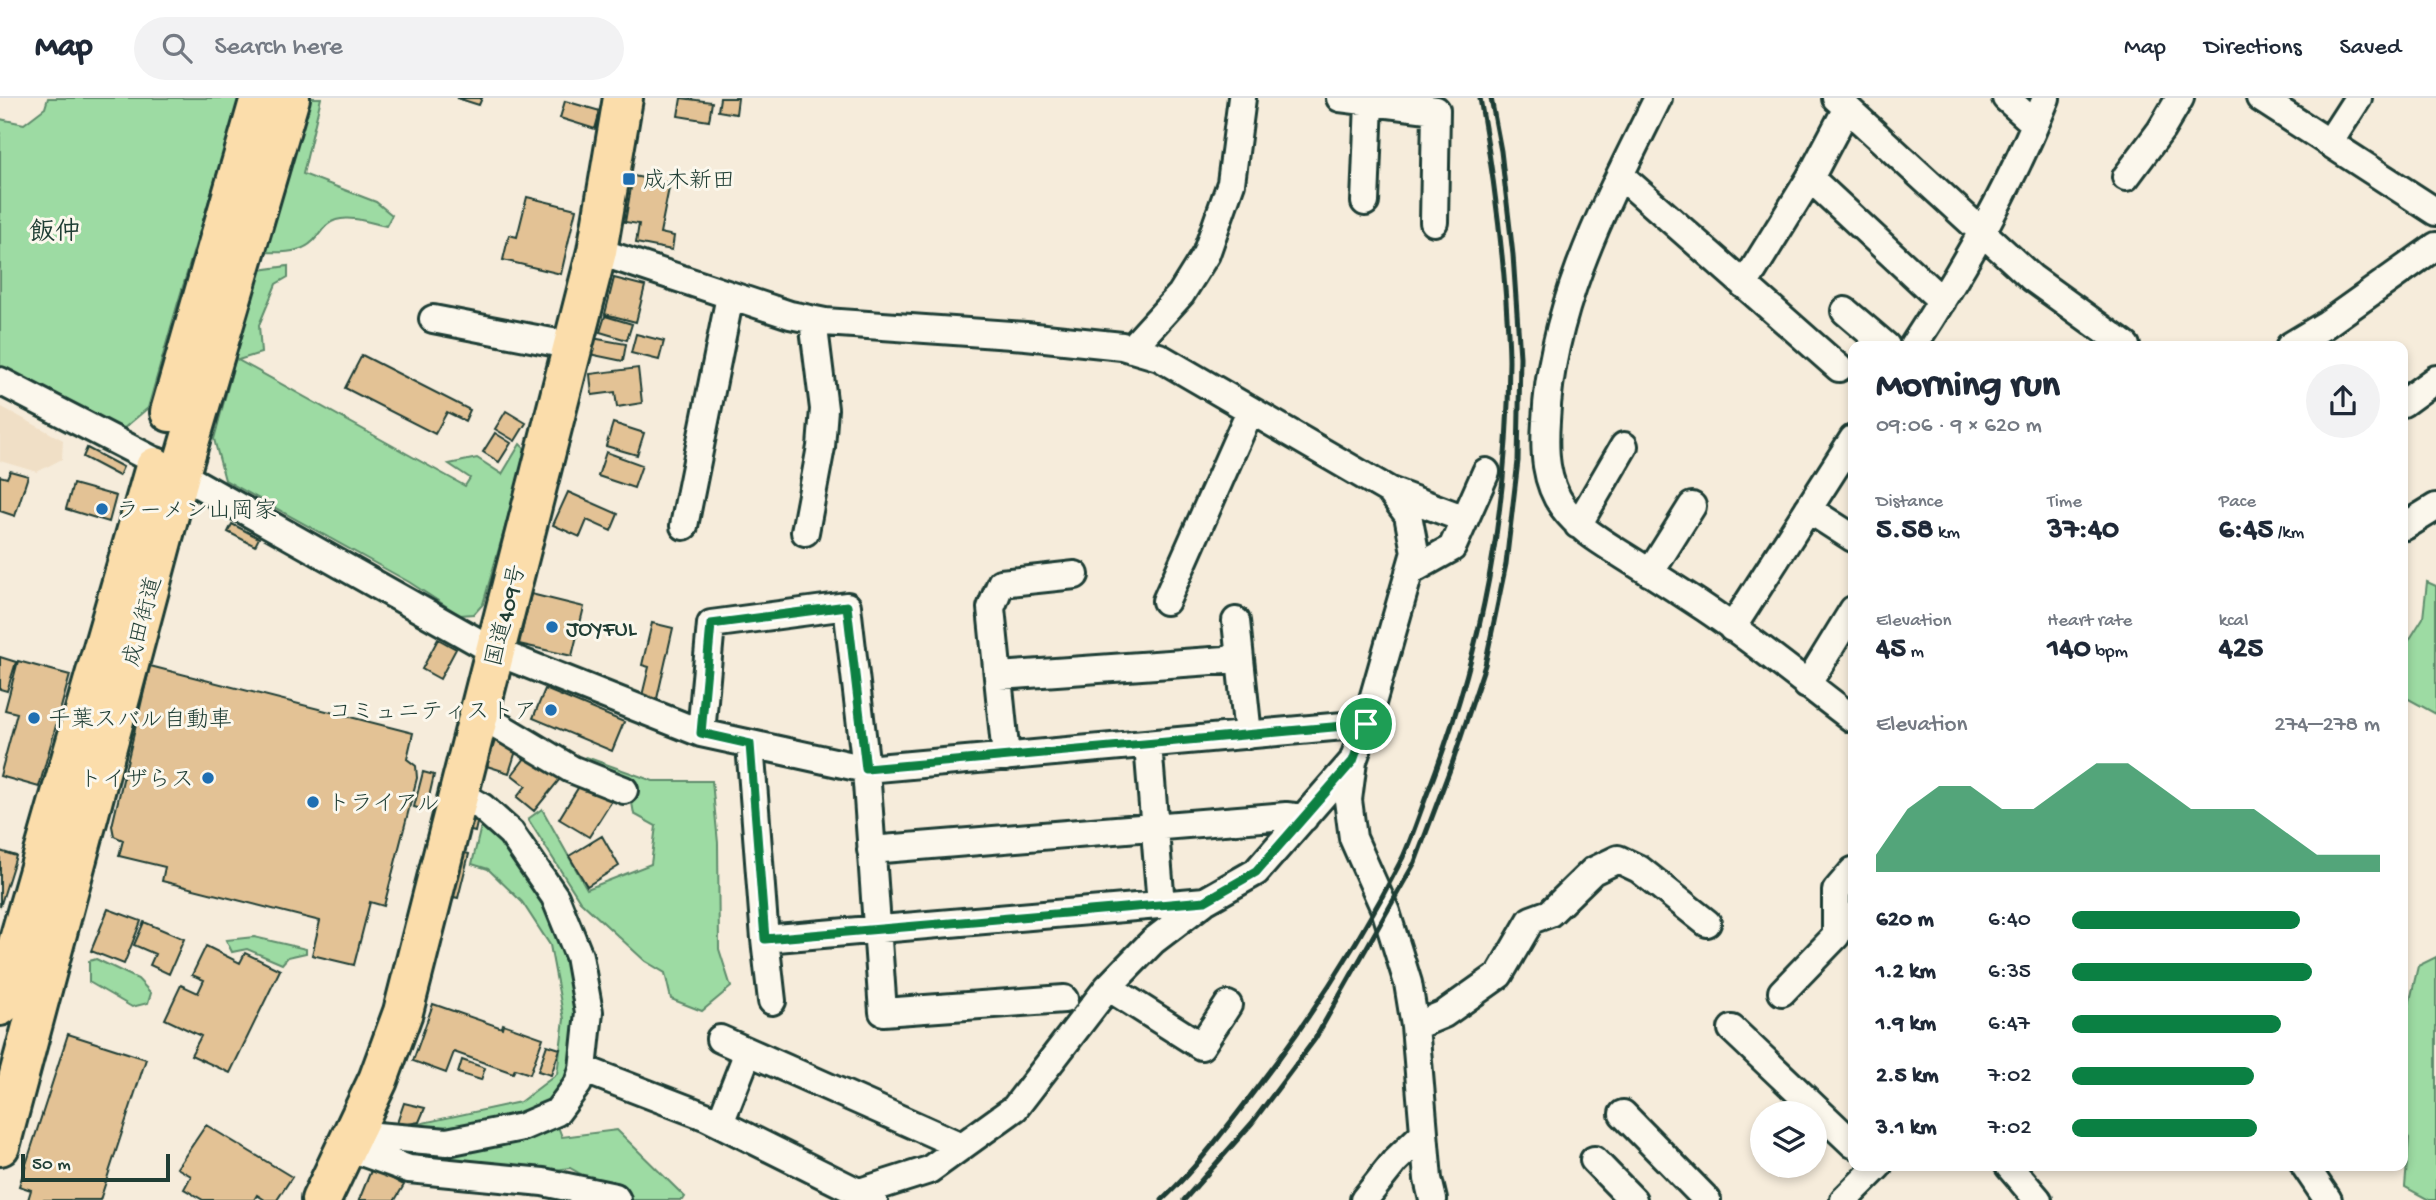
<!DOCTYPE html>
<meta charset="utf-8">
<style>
:root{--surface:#fff;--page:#f2f2f3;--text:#1f2937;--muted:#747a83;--line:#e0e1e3;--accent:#0b8043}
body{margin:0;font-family:"Gochi Hand","Klee One",sans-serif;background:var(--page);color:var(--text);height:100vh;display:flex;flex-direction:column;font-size:26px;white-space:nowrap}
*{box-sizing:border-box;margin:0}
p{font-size:23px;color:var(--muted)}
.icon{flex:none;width:38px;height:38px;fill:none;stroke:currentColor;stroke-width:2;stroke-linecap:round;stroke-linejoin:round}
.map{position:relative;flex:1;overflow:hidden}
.side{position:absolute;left:1848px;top:243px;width:560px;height:830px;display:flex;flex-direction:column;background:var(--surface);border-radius:14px;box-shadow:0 4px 10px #0003}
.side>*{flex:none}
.fabs{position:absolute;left:1750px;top:1003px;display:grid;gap:14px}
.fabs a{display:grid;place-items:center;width:77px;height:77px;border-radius:50%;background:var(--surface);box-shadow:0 4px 10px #0003;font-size:35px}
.scale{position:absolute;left:21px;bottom:18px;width:149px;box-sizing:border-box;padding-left:7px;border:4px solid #1f3d34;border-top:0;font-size:19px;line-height:24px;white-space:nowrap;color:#1f3d34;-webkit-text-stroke:5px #fbf7ec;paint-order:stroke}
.pin{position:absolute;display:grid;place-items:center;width:60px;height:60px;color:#fff;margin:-30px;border:4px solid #fff;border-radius:50%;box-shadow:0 2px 7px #0007}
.round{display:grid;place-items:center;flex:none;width:74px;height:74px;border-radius:37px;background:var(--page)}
.headline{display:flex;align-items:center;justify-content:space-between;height:119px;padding:0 28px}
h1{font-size:38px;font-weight:800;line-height:52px}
.figures{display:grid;grid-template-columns:repeat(3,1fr);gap:10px;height:119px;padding:7px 28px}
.figures div{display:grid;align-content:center}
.figures b{font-size:30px;font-weight:800}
.figures small{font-size:19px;font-weight:400}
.figures p{font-size:19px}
.chart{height:196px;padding:14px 28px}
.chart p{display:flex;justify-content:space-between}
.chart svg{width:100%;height:126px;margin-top:7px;fill:var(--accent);opacity:.7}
ul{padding:0 28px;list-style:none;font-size:23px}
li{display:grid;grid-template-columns:112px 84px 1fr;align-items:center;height:52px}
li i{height:18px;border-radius:9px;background:var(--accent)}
header{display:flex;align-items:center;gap:42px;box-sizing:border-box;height:98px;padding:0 35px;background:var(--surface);border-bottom:2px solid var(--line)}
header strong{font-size:33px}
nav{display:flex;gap:38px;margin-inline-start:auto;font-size:24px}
.search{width:490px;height:63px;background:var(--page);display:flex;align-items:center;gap:18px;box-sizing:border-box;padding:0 24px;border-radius:38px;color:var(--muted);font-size:26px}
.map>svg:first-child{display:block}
.built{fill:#f0dfc6}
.green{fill:#9ddba3;stroke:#5e8c6c;stroke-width:2}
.building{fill:#e3c295;stroke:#1f3d34;stroke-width:2}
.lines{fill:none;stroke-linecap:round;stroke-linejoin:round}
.minor-casing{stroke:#1f3d34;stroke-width:32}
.highway-casing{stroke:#1f3d34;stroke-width:44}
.minor{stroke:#fbf7ec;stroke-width:26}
.highway{stroke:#fbddab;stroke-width:38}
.rail{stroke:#1f3d34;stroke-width:5}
.route-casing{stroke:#fff;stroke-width:14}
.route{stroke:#0b8043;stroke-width:9}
.poi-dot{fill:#1f6fb2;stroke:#fbf7ec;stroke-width:2.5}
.labels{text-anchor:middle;stroke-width:6;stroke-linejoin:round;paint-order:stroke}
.poi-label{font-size:23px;fill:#1f3d34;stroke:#fbf7ec;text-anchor:start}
.street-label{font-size:23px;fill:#1f3d34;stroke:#fbf7ec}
.quarter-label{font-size:26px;font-weight:bold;fill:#1f3d34;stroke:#fbf7ec}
</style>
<header>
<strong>Map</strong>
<div class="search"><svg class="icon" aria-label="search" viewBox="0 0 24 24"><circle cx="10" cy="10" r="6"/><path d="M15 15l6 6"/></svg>Search here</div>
<nav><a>Map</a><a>Directions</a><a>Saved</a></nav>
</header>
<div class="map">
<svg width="2436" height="1102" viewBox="0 0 2436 1102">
<rect width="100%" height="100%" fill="#f6ecdb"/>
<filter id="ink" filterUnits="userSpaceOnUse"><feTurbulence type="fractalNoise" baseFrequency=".0143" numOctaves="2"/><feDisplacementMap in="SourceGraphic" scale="14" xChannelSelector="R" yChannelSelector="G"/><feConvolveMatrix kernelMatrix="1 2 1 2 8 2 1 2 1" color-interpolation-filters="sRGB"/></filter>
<g filter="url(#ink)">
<path class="built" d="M0 308 63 342 62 361 37 374 0 363Z"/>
<path class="green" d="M48 0H240L177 208 148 310 123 331 0 270V21L24 26 45 10Z
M310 0H321L303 76 376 104 392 117 386 128C371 125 351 117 336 122 325 125 320 137 312 144 301 155 280 155 265 154Z
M288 168V179L276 186 259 227 261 255 238 262 465 388 470 380 449 366 477 360 502 376 520 346 527 353 483 506 474 516 460 517 409 484 225 382 214 341 259 172Z
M2427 484 2436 488V616L2403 598V552L2423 520Z
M586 659 653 683H712L718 745 719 851 731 889 702 913 671 901 665 875 645 863 580 803 528 721 542 711 587 791 651 766 656 728 634 716 629 688 576 663Z
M481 728 501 739 543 803 580 894 574 982 550 1007 562 1039 617 1032 685 1099 683 1102H627L570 1070 532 1075 386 1055 390 1032 520 1004 557 976 564 921 550 847 522 804 488 771 472 766Z
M254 839 306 851V855L288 859 282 866 247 851 232 854 226 842Z
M2436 859V1102H2429L2405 1089 2409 1040 2403 1032V933L2418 868Z
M96 861 138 881 151 895 148 905 132 909 89 884V863Z"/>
<path class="building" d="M457 0H482L479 7Z
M681 0 712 4 709 23 678 18Z
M720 0H738L736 16 718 13Z
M565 3 600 13 595 31 560 20Z
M633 78 670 85 660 135 674 138 672 152 636 145 639 126 625 124Z
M527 99 576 111 561 176 503 162 509 137 517 139Z
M614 180 645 188 636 224 605 216Z
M605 218 632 226 627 242 600 234Z
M636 236 664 243 659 262 631 255Z
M592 240 626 246 623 263 589 256Z
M362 257 470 312 465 323 447 314 435 336 345 290Z
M638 270 642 305 617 309 615 294 592 297 590 276Z
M506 313 526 325 515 343 495 331Z
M613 325 644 335 637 357 606 348Z
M495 335 511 345 499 364 483 354Z
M87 350 123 369 119 378 83 359Z
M606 354 642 367 634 390 598 378Z
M10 373 28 378 15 418 0 413V378L7 380Z
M73 386 116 398 109 424 66 411Z
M568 394 618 416 611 433 587 422 580 439 553 427Z
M232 426 259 440 255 448 228 434Z
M531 496 584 509 572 558 519 546Z
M652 525 673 530 656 605 641 602 649 569 642 567Z
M438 541 456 551 440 581 422 571Z
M0 559 16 564 7 593 0 591Z
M18 563 70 577 39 689 0 678 17 615 5 612Z
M150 568 413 635 407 661 416 668 417 680 384 808 370 804 354 867 312 857 320 823 162 783 165 769 119 758 123 742 114 738 112 728Z
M545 591 624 624 612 653 533 620Z
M498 633 520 640 509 675 487 668Z
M532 651 564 676 534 713 517 699 526 688 512 677Z
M423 674 434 677 426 712 414 709Z
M583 682 613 701 589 739 559 721Z
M467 713 479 716 475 734 463 731Z
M602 738 619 768 587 788 569 758Z
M0 753 16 758 0 809Z
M457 753 469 756 458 800 446 797Z
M108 811 141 823 124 866 91 853Z
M144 824 184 841 169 876 150 867 155 856 134 847Z
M206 848 240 865 245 855 280 872 230 975 191 957 201 938 165 921 181 887 198 895 204 882 192 877Z
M433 906 502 930 503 926 543 940 530 976 515 971 513 975 454 954 446 975 413 963Z
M68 936 146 961 100 1102H28L31 1092 19 1088Z
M547 947 560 951 551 977 538 973Z
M462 962 485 970 481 982 458 975Z
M404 1005 425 1010 419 1024 396 1028Z
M206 1027 292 1079 277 1102H265L257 1097 254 1102H203L184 1091 191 1078 177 1070Z
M372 1070 404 1087 395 1102H359Z"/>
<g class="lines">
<defs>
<path id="minor" d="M1340 0 1436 12 1434 124
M1658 0C1607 103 1551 206 1546 323 1544 353 1545 384 1563 409 1579 431 1602 444 1624 458 1651 475 1678 492 1705 510 1756 544 1804 584 1853 621
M1836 0 2032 180 2126 248
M2006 0 2035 26
M2260 0 2436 114
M2329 45 2358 0
M1620 77 1839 270
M2126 79 2161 32 2180 0
M1810 80 1942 203
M1365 104 1369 4
M597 153 790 217 825 224 1026 238 1122 248 1159 259 1390 393 1408 417 1415 454 1366 626 1353 663 1348 702 1353 740 1386 814 1408 885 1415 928 1428 1081 1433 1102
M1744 187 1810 80 1847 10
M1845 213 1886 248
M433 221 573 248
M1913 248C1964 170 2011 88 2046 0
M2290 248 2325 227 2436 148
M1131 251 1181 196 1206 156 1231 85 1242 0
M0 283 180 376 494 553 701 635 866 671 1366 626
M2403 305 2436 281
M1390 393 1465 421
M1808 411 1853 440
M1578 427 1624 348
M2403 427 2405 428 2436 409
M684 428 730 198
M805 434 821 349 824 311 813 222
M1409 474 1452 450 1486 374
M1650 475 1692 408
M1166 503 1250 313
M1236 523 1240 561
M1732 530 1853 341
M999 578 1240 561 1248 637
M1807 587 1853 512
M479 616 571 671 624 692
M701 635 711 526 847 508 866 671 883 914 1064 901
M750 646 765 841
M1148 646 1161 807
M1006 659 991 510 1001 485 1075 477
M871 752 1286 718 1304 720
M1108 889 1201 948 1228 907
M1782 894 1836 838V793L1853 773
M772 903 765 841 1205 803 1256 774 1353 663
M1415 928 1444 916 1499 877 1531 822 1550 815 1593 773 1618 761 1639 771 1707 825
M1732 931 1853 1046
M720 941 961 1048
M583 971 705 1018 874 1102
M1623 1016 1707 1102
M720 1025 748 954
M353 1036 447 1044 522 1029 557 1014 578 986 583 971 589 914 579 858 555 799 511 735 482 709 459 696
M347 1049 409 1071 543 1084 615 1099 617 1102
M1594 1062 1633 1102
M2009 1068 2038 1102
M2305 1068 2328 1102
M860 1094 929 1072 1015 1010 1108 889 1153 843 1204 804
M1364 1102 1395 1063 1424 1035
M1844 1102 1878 1068"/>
<path id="highway" d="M170 314 260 0
M0 908 155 369
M0 1048 180 376 290 0
M321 1102 378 982 403 914 597 153 623 0"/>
</defs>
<use href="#minor" class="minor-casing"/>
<use href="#highway" class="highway-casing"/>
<use href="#minor" class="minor"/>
<use href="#highway" class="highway"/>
<path class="rail" d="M1162 1102C1203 1064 1243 1008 1277 963 1324 899 1367 830 1403 759 1413 737 1420 714 1429 691 1483 551 1508 413 1509 263 1509 243 1507 222 1506 203 1501 135 1492 67 1480 0
M1184 1102 1252 1025 1315 941 1415 764 1452 666 1485 567 1506 466 1518 363 1520 259 1513 157 1501 53 1491 0"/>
</g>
</g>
<g class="lines" filter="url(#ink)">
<defs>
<path id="route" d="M847 508 866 671 1366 626 1353 663 1256 774 1205 803 765 841 750 646 701 635 711 526Z"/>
</defs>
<use href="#route" class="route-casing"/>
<use href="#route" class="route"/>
</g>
<g class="poi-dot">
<rect x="622" y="74" width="14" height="14" rx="3.5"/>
<circle cx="102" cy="411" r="7"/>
<circle cx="552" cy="529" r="7"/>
<circle cx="551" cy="612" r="7"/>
<circle cx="34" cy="620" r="7"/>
<circle cx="208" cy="680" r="7"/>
<circle cx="313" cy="704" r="7"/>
</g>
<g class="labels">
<g class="poi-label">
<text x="643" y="89">成木新田</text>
<text x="116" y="419">ラーメン山岡家</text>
<text x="566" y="537">JOYFUL</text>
<text x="537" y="620" text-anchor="end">コミュニティストア</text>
<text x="48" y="628">千葉スバル自動車</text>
<text x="194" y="688" text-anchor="end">トイザらス</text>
<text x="327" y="712">トライアル</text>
</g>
<g class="street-label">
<text transform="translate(504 517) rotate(-76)" y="8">国道409号</text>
<text transform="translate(141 523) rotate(-75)" y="8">成田街道</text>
</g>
<g class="quarter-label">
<text x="55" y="141">飯仲</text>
</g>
</g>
</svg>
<div class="fabs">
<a><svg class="icon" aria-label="layers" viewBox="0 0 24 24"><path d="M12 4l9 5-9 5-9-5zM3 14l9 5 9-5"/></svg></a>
</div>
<div class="scale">50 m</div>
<div class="pin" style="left:1366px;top:626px;background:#1e9e55"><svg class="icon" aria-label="arrive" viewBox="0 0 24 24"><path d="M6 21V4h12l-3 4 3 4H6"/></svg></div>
<section class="side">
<div class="headline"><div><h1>Morning run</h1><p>09:06 · 9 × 620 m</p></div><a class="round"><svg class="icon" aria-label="share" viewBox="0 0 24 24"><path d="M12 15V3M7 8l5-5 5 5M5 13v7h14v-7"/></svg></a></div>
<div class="figures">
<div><p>Distance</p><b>5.58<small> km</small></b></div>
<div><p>Time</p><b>37:40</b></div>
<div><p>Pace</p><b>6:45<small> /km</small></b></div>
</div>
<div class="figures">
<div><p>Elevation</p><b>45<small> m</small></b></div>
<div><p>Heart rate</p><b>140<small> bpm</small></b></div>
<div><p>kcal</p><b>425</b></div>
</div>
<div class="chart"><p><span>Elevation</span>274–278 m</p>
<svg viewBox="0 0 160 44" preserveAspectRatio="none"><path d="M0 44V38L10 22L20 14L30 14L40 22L50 22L60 14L70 6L80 6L90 14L100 22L110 22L120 22L130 30L140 38L150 38L160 38V44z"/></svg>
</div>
<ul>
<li><b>620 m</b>6:40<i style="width:74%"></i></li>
<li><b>1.2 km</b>6:35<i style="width:78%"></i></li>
<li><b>1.9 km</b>6:47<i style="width:68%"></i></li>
<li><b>2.5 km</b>7:02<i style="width:59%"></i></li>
<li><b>3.1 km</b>7:02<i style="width:60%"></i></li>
</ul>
</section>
</div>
